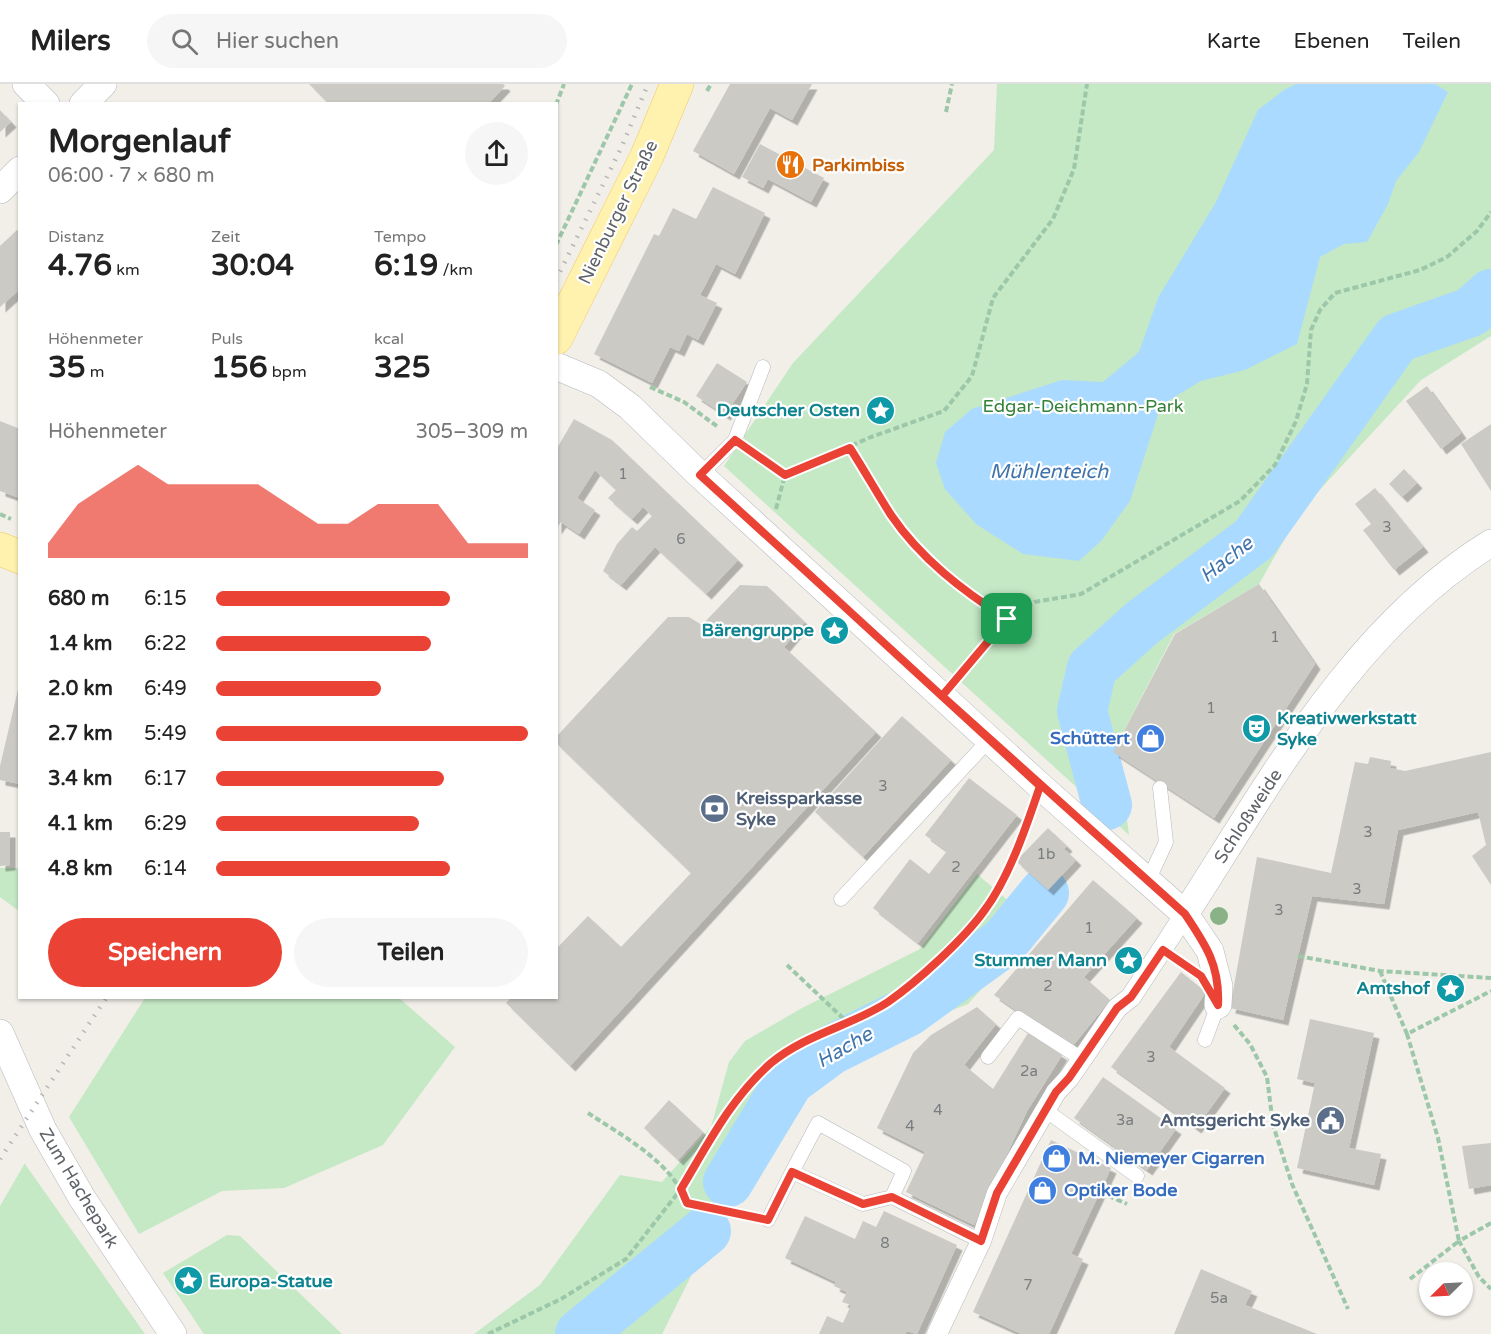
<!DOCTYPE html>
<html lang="de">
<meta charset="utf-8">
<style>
:root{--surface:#fff;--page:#f6f6f6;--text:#222;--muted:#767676;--line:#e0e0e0;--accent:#ea4335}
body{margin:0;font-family:"Varela Round",sans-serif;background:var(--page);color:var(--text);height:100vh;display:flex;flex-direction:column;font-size:22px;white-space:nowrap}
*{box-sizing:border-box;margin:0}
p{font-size:20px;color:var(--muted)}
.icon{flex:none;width:33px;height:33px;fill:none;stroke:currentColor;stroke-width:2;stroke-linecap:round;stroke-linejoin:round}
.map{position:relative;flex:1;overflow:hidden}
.drawer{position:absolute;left:18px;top:18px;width:540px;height:897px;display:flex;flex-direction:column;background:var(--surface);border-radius:0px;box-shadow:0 2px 4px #0004}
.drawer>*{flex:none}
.needle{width:39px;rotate:246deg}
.controls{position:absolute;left:1419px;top:1178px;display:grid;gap:12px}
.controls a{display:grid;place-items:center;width:54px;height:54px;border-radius:50%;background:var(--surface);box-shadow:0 2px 4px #0004;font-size:30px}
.pin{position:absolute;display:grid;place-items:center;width:51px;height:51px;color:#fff;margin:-26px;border-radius:12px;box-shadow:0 3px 9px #0006}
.round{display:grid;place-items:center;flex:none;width:63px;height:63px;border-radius:32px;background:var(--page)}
.headline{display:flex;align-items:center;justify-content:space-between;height:102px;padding:0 30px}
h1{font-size:33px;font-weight:700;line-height:45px}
.metrics{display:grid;grid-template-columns:repeat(3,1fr);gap:9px;height:102px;padding:6px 30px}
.metrics div{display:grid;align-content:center}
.metrics b{font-size:30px;font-weight:700}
.metrics small{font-size:16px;font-weight:400}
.metrics p{font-size:16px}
.chart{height:168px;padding:12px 30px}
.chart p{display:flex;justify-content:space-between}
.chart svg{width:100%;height:108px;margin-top:6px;fill:var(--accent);opacity:.7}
.cta{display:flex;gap:12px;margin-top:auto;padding:12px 30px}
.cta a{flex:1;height:69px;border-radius:36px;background:var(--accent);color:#fff;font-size:24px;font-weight:700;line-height:69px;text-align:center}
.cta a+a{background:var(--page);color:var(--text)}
ul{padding:0 30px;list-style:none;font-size:20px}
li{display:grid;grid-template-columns:96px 72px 1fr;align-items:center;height:45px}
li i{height:15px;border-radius:8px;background:var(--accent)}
header{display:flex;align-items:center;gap:36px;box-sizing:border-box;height:84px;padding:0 30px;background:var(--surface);border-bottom:2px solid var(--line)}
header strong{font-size:28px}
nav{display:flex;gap:33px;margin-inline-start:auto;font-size:21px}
.search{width:420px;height:54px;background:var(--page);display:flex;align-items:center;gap:15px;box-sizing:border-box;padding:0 21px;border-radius:33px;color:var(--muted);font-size:22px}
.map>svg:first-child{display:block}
.green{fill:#c5e8c5}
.water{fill:#aadaff}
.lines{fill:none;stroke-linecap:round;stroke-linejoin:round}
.river{stroke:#aadaff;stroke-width:50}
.building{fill:#cccac5;filter:url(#shadow)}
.service-casing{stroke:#b5b8bc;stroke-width:15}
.pedestrian-casing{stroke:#b5b8bc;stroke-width:21}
.minor-casing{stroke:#b5b8bc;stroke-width:28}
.primary-casing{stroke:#f2c960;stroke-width:34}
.path{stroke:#9cc7a9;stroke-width:4;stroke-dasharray:6 3;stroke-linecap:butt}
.service{stroke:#fff;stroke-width:14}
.pedestrian{stroke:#fff;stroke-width:20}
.minor{stroke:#fff;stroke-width:27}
.primary{stroke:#fff2af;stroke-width:33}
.rail{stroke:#b6b7b8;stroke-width:4.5;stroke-dasharray:1.5 8;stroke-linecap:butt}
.tree{fill:#89b387}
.route-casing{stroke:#fff;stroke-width:12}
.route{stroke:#ea4335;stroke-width:8}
.labels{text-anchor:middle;stroke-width:4.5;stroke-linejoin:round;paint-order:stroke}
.number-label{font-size:15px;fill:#7a7d7f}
.food-label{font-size:18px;font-weight:bold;fill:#c56008;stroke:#fff;text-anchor:start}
.street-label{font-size:18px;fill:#5f6368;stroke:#fff}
.park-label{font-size:18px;fill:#348238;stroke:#fff}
.culture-label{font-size:18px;font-weight:bold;fill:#0d838f;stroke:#fff;text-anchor:end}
.shop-label{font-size:18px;font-weight:bold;fill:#366cbe;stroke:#fff;text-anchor:start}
.service-label{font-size:18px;font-weight:bold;fill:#4e5e75;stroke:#fff;text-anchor:start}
.water-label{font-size:20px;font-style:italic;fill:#4174aa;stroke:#fff}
</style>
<header>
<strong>Milers</strong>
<div class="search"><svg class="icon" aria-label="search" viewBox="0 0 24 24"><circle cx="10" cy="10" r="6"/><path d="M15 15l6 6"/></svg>Hier suchen</div>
<nav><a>Karte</a><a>Ebenen</a><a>Teilen</a></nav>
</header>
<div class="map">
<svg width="1491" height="1250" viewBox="0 0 1491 1250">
<defs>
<filter id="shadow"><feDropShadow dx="5.5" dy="5.5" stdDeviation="0" flood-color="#0004"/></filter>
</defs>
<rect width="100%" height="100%" fill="#f1efe8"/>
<path class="green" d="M997 0H1491V252L1421 296 1302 425 1259 500 1174 550 1113 668 1121 691 1129 751 724 382 793 279 994 66Z
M0 784H19V827L0 813Z
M977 790 1038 842 968 920 905 944 877 950 794 1000 712 1150 662 1250H474L540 1201 620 1091 662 1098 711 1043 729 978 745 957 802 924 920 865Z
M145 914H399L455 963 383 1061 284 1104 222 1107 139 1150 69 1033Z
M25 1079V1080L145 1250H0V1122Z
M227 1151 240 1152 342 1250H204L163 1189Z"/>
<path class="water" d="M1296 0H1435L1448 8 1419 68 1396 97 1388 120 1367 158 1344 160 1320 173 1297 260 1245 286 1201 297 1161 321 1130 417 1101 457 1079 477 1023 470 976 440 945 405 936 379 945 348 972 325 1062 296 1103 298 1139 268 1158 214 1216 118 1258 26 1284 6Z"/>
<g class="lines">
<path class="river" d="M1107 721 1082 627 1092 584 1142 539 1254 455 1397 254 1471 228 1491 210
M728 1098 789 997 831 966 907 928 1004 858 1044 809
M580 1250 706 1147"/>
</g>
<path class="building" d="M309 0H503L505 2 488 20H329Z
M730 0H812L792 36 770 24 734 90 693 67Z
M0 26 11 38 0 48Z
M760 60 824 94 811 118 768 95 763 104 742 93Z
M713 103 765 129 735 190 716 180 700 211 717 219 698 256 687 250 679 267 670 263 652 299 594 270 654 150 659 152 673 124 696 135Z
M17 146 20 148V205L0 223V162Z
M717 279 747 298 725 331 696 312Z
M1427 302 1461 349 1441 365 1406 317Z
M574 335 612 356 738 476 706 510 655 463 621 501 603 487 617 460 632 443 637 447 652 432 643 423 632 435 608 414 616 406 595 386 577 414 595 426 579 450 561 438 556 445V366Z
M0 337 20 345V414L0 407Z
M1491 340V407L1461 360Z
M1404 385 1417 399 1402 413 1389 400Z
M1375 404 1423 463 1394 486 1363 446 1371 440 1355 420Z
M1259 500 1315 580 1214 734 1113 668 1175 550Z
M740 501 767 502 805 538 784 563 876 648 570 982 506 919 511 914H556V865L588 832 621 863 691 789 556 659V653L668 533H689L702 541Z
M20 597V700L0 696V682Z
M902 632 951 676 863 773 815 728Z
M1491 668V801L1472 772 1486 761 1478 728 1398 746 1384 820 1312 812 1283 936 1230 924 1257 773 1331 789 1355 678 1368 680 1370 673 1391 677 1390 684 1405 687Z
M969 694 1017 731 918 859 873 824 910 775 929 790 947 767 925 751Z
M1048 744 1067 762 1064 765 1076 776 1048 806 1016 777Z
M0 748H10V781L0 782Z
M1093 796 1137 834 1084 893 1110 916 1071 964 994 911Z
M1181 888 1206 908 1169 963 1225 1004 1196 1044 1111 983Z
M977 923 996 940 964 981 993 1005 1028 949 1062 971 1027 1027 974 1141 906 1108 925 1068 877 1044 913 969 931 951Z
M1310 935 1374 949 1349 1064 1381 1070 1374 1101 1297 1084 1315 999 1297 995Z
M1103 993 1176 1045 1147 1086 1074 1034Z
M669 1016 703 1048 678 1076 644 1044Z
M1051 1056 1111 1084 1071 1170 1083 1175 1049 1250H1022L973 1228Z
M1491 1059V1101L1469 1105 1462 1062Z
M884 1127 957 1161 917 1250 907 1247 905 1250H819L827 1232 843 1239 851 1221 842 1218 847 1208 834 1202 836 1198 785 1174 805 1132 855 1155 863 1137 876 1143Z
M1201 1185 1252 1207 1245 1221 1317 1250H1174Z"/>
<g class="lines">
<defs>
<path id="service" d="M700 391 735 356 763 283
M1148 797 1166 758 1160 704
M841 815 989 656
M1205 956 1218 921
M988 973 1018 934 1082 975
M1045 1026 1137 1092
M792 1088 818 1039 904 1087 892 1113
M768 1136 792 1088 863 1120 892 1113 981 1157"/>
<path id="pedestrian" d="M937 1250 981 1157 997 1109 1056 1008 1069 994 1117 924 1131 913 1185 830"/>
<path id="minor" d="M26 0 46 20
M83 20 103 0
M0 106 20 86
M556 282 599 300 630 323 700 391 1040 702 1185 830 1210 867 1219 902 1218 921
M1185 830C1272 696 1352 545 1491 459
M0 949 43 1046 82 1114 173 1250"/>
<path id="primary" d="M556 254 647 72 677 0
M0 465 20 473"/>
</defs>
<use href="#service" class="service-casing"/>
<use href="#pedestrian" class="pedestrian-casing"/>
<use href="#minor" class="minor-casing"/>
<use href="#primary" class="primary-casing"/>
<path class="path" d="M707 7 711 0
M556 21 564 0
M946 28 952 0
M556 161 632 0
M650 303 684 318 718 343
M850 364C864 386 877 409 891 431 921 475 963 507 1007 535
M751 367 785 391
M776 425 785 391 871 353 944 327 972 292 993 214 1053 135 1074 85 1087 0
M0 430 11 435
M958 593 1007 535 1035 518 1081 510 1240 417 1275 381 1296 337 1307 300 1311 246 1320 226 1335 209 1420 186 1447 173 1477 147 1491 128
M1298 872 1380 887 1491 894
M787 881 846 937
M1380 887 1407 950
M1234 941 1250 960 1267 993 1273 1041 1292 1100 1348 1225
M588 1029C624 1053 671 1077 687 1119L749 1132
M1100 1108 1127 1120
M1491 1139 1459 1157 1479 1193 1491 1205
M1410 1195 1459 1157 1438 1054 1407 950 1491 907
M488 1250 561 1215 626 1175 681 1105 731 1021 772 979 820 949 887 918 942 872 985 827 1012 775 1031 728"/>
<use href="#service" class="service"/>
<use href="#pedestrian" class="pedestrian"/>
<use href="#minor" class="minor"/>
<use href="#primary" class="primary"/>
<path class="rail" d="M556 196 622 62 648 0
M0 1075 106 914"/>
</g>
<circle class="tree" cx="1219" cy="832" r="9"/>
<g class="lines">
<defs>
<path id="route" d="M1007 535C963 507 921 475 891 431 877 409 864 386 850 364L785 391 735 356 700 391C814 494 927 599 1040 702 1027 741 1009 794 984 827 963 856 918 897 888 918 853 941 806 950 771 979 731 1014 708 1060 681 1105L687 1119 768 1136 792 1088 863 1120 892 1113 981 1157 997 1109 1056 1008 1069 994 1117 924 1131 913 1163 866 1201 892 1218 921C1220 882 1206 861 1185 830L942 612 1007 535"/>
</defs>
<use href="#route" class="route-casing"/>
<use href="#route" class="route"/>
</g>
<defs>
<symbol id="restaurant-disc" viewBox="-11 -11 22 22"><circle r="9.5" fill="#e8710a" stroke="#fff"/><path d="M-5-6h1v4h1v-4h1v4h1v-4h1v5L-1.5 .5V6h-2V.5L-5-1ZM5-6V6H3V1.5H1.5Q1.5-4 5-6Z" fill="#fff"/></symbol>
<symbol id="sight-disc" viewBox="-11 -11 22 22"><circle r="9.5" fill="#0f9aa8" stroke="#fff"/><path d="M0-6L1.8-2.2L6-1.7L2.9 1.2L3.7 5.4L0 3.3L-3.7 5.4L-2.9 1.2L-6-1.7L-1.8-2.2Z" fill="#fff"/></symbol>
<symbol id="theatre-disc" viewBox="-11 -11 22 22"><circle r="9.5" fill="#0f9aa8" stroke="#fff"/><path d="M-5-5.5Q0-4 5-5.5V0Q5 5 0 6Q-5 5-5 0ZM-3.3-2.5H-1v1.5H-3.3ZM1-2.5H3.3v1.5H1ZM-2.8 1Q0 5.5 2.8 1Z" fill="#fff"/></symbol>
<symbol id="shop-disc" viewBox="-11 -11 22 22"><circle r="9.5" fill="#3f7fe0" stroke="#fff"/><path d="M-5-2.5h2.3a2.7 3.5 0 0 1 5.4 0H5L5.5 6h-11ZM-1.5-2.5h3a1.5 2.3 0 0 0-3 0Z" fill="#fff"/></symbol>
<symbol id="bank-disc" viewBox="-11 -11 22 22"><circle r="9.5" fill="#5c6f8a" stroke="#fff"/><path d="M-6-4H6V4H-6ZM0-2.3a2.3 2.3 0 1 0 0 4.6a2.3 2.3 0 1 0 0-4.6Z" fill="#fff"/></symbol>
<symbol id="civic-disc" viewBox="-11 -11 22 22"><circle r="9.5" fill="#5c6f8a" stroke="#fff"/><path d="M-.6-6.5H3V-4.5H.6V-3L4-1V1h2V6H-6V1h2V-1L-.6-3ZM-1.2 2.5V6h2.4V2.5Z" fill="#fff"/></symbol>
</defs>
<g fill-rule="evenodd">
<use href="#restaurant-disc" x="774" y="64" width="33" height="33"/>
<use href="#sight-disc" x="864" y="310" width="33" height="33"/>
<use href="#sight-disc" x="818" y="530" width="33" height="33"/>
<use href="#theatre-disc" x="1240" y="628" width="33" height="33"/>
<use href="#shop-disc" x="1134" y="638" width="33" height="33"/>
<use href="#bank-disc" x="698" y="708" width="33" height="33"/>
<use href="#sight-disc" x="1112" y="860" width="33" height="33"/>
<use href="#sight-disc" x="1434" y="888" width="33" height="33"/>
<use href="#civic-disc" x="1314" y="1020" width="33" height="33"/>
<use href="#shop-disc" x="1040" y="1058" width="33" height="33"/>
<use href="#shop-disc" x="1026" y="1090" width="33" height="33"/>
<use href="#sight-disc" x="172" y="1180" width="33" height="33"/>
</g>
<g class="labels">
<g class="number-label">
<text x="623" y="395">1</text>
<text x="1387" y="448">3</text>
<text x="681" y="460">6</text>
<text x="1275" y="558">1</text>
<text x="1211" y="629">1</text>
<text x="883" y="707">3</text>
<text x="1368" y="753">3</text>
<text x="1046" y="775">1b</text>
<text x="956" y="788">2</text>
<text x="1357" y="810">3</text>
<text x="1279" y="831">3</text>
<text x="1089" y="849">1</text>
<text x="1048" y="907">2</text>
<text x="1151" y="978">3</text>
<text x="1029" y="992">2a</text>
<text x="938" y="1031">4</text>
<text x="1125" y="1041">3a</text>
<text x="910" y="1047">4</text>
<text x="885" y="1164">8</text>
<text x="1028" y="1206">7</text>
<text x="1219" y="1219">5a</text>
</g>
<g class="food-label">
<text x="812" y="87">Parkimbiss</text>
</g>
<g class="street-label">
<text transform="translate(618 128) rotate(-64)" y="6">Nienburger Straße</text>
<text transform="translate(1248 732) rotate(-57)" y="6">Schloßweide</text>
<text transform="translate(79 1104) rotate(59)" y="6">Zum Hachepark</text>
</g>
<g class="park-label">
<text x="1083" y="328">Edgar-Deichmann-Park</text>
</g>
<g class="culture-label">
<text x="860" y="332">Deutscher Osten</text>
<text x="814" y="552">Bärengruppe</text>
<text x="1277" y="640" text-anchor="start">Kreativwerkstatt<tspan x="1277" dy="21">Syke</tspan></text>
<text x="1107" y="882">Stummer Mann</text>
<text x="1430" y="910">Amtshof</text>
<text x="209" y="1203" text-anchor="start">Europa-Statue</text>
</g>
<g class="shop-label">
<text x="1130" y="660" text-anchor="end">Schüttert</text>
<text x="1078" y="1080">M. Niemeyer Cigarren</text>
<text x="1064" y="1112">Optiker Bode</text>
</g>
<g class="service-label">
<text x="736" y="720">Kreissparkasse<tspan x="736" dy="21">Syke</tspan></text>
<text x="1310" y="1042" text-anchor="end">Amtsgericht Syke</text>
</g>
<g class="water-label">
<text x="1049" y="394">Mühlenteich</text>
<text transform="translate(1226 475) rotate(-38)" y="7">Hache</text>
<text transform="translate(844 963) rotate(-30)" y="7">Hache</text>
</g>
</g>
</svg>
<div class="controls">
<a><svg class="needle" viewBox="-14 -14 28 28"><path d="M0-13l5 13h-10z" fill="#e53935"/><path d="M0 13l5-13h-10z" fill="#767676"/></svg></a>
</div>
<div class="pin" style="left:1007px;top:535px;background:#1e9e55"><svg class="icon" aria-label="arrive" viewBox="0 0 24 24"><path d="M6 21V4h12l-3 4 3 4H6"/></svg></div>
<section class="drawer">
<div class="headline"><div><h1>Morgenlauf</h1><p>06:00 · 7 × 680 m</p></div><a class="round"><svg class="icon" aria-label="share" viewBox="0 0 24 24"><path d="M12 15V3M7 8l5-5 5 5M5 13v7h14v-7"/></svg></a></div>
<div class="metrics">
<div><p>Distanz</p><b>4.76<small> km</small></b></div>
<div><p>Zeit</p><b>30:04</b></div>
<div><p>Tempo</p><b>6:19<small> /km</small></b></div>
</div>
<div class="metrics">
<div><p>Höhenmeter</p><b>35<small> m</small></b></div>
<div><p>Puls</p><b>156<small> bpm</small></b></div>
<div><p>kcal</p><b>325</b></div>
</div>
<div class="chart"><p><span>Höhenmeter</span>305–309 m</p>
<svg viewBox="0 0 160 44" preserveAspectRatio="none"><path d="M0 44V38L10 22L20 14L30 6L40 14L50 14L60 14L70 14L80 22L90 30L100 30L110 22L120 22L130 22L140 38L150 38L160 38V44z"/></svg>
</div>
<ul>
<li><b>680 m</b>6:15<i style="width:75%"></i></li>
<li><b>1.4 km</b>6:22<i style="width:69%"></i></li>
<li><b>2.0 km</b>6:49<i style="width:53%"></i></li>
<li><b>2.7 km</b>5:49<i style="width:100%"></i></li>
<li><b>3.4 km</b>6:17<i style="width:73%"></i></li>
<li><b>4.1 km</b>6:29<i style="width:65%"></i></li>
<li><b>4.8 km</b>6:14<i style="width:75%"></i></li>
</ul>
<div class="cta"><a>Speichern</a><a>Teilen</a></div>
</section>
</div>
